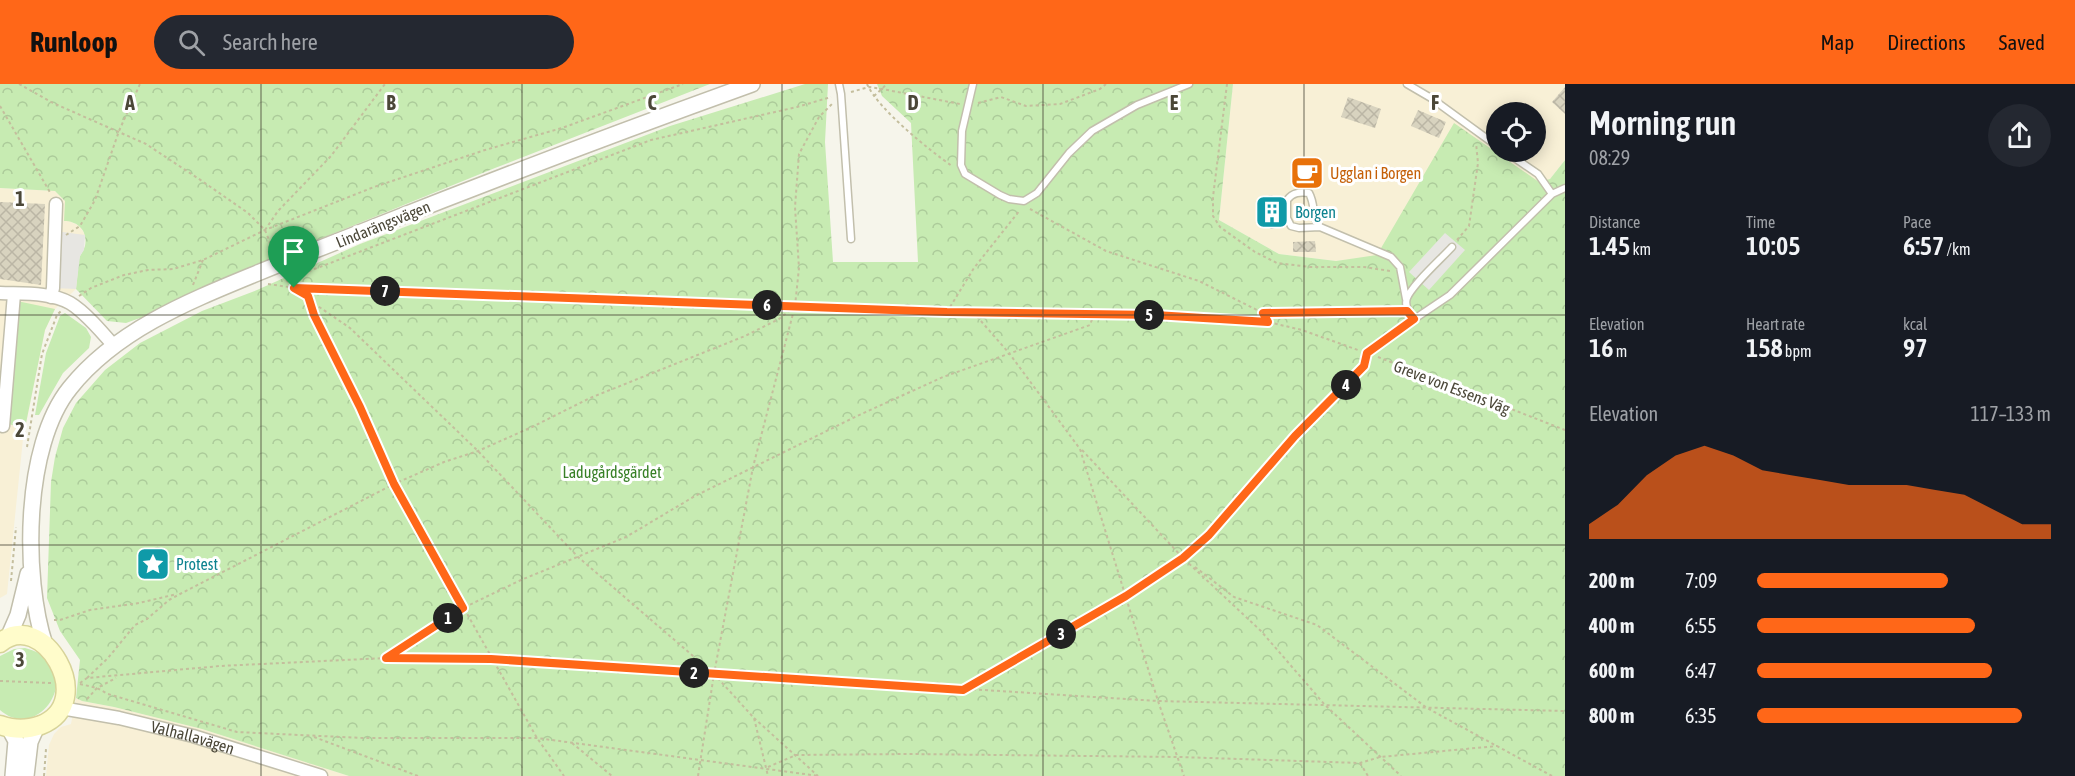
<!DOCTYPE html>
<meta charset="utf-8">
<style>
:root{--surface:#171b24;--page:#242831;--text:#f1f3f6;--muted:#9ea1a6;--accent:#ff6718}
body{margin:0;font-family:"Asap Condensed",sans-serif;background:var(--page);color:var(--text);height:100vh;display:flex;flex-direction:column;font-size:22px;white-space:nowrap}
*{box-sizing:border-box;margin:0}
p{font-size:20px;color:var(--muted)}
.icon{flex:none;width:33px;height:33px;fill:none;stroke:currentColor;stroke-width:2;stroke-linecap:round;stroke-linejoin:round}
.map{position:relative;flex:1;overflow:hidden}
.side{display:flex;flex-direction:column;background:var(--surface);width:510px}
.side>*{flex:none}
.fabs{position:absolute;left:1486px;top:18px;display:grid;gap:12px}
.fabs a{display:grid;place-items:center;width:60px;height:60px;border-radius:50%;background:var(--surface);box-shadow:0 3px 15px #0003;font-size:30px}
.pin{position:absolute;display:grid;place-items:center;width:51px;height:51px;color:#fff;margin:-62px -26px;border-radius:50% 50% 50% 0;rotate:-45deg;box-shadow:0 0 6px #0007}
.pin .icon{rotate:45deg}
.km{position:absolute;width:30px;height:30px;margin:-15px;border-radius:50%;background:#222;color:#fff;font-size:16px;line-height:30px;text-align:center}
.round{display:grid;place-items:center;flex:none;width:63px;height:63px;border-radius:32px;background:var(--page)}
.overview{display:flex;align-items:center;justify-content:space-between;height:102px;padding:0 24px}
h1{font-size:33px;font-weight:600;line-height:45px}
.figures{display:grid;grid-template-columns:repeat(3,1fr);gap:9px;height:102px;padding:6px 24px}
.figures div{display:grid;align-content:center}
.figures b{font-size:26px;font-weight:600}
.figures small{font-size:16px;font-weight:400}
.figures p{font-size:16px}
.chart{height:168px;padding:12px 24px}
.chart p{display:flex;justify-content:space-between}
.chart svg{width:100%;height:108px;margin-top:6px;fill:var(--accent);opacity:.7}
ul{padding:0 24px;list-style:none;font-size:20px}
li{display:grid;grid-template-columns:96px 72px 1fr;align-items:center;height:45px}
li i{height:15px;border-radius:8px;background:var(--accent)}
header{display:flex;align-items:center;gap:36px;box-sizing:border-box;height:84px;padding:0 30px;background:var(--accent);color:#111}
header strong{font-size:28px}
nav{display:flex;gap:33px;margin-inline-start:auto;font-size:21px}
.search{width:420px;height:54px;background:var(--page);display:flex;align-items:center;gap:15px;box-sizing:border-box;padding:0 21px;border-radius:33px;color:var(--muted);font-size:22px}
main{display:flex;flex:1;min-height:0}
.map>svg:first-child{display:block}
.commercial{fill:#f8f0d6;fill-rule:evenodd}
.grass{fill:#c7ebb2}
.park{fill:url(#park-crowns)}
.parking{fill:#e7e6e2}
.building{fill:url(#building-cross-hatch)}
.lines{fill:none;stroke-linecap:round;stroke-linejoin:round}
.service-casing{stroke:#c2bfac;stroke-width:9}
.minor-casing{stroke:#c2bfac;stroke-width:15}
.tertiary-casing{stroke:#c2bfac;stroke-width:18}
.secondary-casing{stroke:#d7d399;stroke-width:21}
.path{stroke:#c4be9d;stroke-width:2;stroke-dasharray:3 3;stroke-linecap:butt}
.service{stroke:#fff;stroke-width:6}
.minor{stroke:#fff;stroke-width:12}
.tertiary{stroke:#fff;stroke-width:15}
.secondary{stroke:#fffccb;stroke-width:18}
.route-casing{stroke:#fff;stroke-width:12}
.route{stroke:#ff6718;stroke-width:8}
.grid{fill:none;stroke:#4b4738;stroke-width:1.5;stroke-opacity:0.55}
.labels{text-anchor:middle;stroke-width:6;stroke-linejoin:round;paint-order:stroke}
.food-label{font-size:16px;fill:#c56008;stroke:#fff;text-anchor:start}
.culture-label{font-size:16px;fill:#0d838f;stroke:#fff;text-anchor:start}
.street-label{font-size:16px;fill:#4b4738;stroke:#fff}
.park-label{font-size:16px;fill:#388027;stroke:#fff}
.grid-label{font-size:20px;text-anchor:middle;font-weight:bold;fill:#4b4738;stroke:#fff;stroke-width:6;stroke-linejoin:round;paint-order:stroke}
</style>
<header>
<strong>Runloop</strong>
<div class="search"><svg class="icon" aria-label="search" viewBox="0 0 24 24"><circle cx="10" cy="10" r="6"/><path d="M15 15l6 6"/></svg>Search here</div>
<nav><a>Map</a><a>Directions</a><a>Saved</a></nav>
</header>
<main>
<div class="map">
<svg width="1565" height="692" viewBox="0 0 1565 692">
<defs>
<pattern id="park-crowns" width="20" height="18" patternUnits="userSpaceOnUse" patternTransform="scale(1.5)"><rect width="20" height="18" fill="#c7ebb2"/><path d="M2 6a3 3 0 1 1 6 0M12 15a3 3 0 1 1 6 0" fill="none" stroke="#accb9a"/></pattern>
<pattern id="building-cross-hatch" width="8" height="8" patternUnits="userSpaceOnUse" patternTransform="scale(1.5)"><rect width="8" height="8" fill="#d8d3bf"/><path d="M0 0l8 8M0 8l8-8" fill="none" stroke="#bbb6a5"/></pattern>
</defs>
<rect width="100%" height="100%" fill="#f6f5eb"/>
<path class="commercial" d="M1233 0H1565V76L1550 95 1381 167 1377 172 1336 177 1279 170 1219 136ZM1497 28H1536V68H1497Z
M0 104 55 107 65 117 69 137 80 142 85 151 80 172 76 205 55 225 45 246 23 355 7 510 0 514Z
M76 614 82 617 114 623 202 645 349 692H46L49 661 54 650 61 643 71 640Z"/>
<path class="grass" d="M17 217 55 225 45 246 25 344 8 340Z
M65 229 86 244 91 253 89 264 63 289 39 331H35L46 269 60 232Z
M25 564C90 580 41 662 0 626V572L14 565Z"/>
<path class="park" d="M0 0H710L495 84 214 198 154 229 126 239 107 237 76 205C77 195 78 185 79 176 80 170 83 168 85 162 88 147 78 137 64 137L65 117 55 107 0 104Z
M805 0H828L825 58 833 178H918L911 39 882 12 877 0H1233L1219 136 1279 170 1336 177 1377 171 1454 39 1539 98 1550 95 1565 76V692H349L202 645 114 623 82 617 76 614 80 576 60 547 47 514 51 398 55 373 63 344 76 319 105 286 140 259 202 227 257 206 360 160 670 42Z"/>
<path class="parking" d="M55 147 85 151 84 166 80 172 76 205 53 204Z
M1445 149 1465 166 1429 206 1409 188Z"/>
<path class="building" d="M1565 3V30L1552 18Z
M1348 13 1381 25 1375 44 1341 33Z
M1418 26 1446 38 1439 54 1411 42Z
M1298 81 1319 83 1317 96 1297 95Z
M1272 111 1279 118 1280 138 1276 144 1271 145 1267 143 1264 138V118L1268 112Z
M0 118 45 120 41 201 0 195Z
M1315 157 1316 168H1293V158Z"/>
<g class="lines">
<defs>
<path id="service" d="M839 0 841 10 851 155
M973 0 962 47 961 81 965 90 1000 111 1009 115 1024 117 1037 109 1069 69 1092 47 1137 21 1189 0
M1407 0 1431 14 1497 62
M1506 68 1538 90 1552 110
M1320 143 1299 144 1291 142 1287 134V116C1293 108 1300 108 1309 109 1316 122 1311 132 1320 143L1391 173 1400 183 1406 215
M1414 235C1409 229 1404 222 1407 214 1412 201 1441 175 1452 163
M1367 269 1392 250 1450 211 1552 110 1565 104"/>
<g id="minor">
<path d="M0 209C21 210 51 208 70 219 85 228 102 248 114 262"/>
<path d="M51 213 53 204 56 120"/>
<path d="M3 342 14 210"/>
<path id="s1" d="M61 624 119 634 193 652 321 692"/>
</g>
<path id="tertiary" d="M8 554 18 531 28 490
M45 561C23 494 23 362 70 304 117 245 192 216 260 188 299 172 339 157 379 141 503 92 627 45 752 0
M9 644 16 657 13 692
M26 692 30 658 37 642"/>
<path id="secondary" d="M0 559C42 523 99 618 41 641 26 646 15 646 0 641"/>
</defs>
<use href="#service" class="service-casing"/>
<use href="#minor" class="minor-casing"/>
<use href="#tertiary" class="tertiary-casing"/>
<use href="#secondary" class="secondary-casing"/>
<path class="path" d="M19 0 53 19 146 60 202 97 248 129 265 146 274 169
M867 0C878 25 929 66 952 82
M1227 0 1213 113V132L1220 143 1255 168 1277 179 1310 183H1364L1390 187
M851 8 869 3 882 5 960 20
M874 12 887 0
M978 19 1001 13 1026 22 1060 20 1100 5 1106 0
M0 22 51 110
M1030 125 1106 167 1199 197 1263 229 1268 238
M265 146 278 127 331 72 385 0
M66 151 80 142 95 116 119 47 140 0
M1457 156 1469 142 1478 79 1476 59
M286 196 651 56 797 23 831 13
M286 196 294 204 308 212 314 231 360 323 394 400 537 654 564 692
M268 200 302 205 947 228 1155 231 1225 234 1268 238 1302 246 1358 266
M193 201 203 176
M79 212 91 204 124 191 148 186 173 185 203 176 265 146 374 103 485 66 562 44 683 0
M309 216 350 244 478 367 578 473 714 590 754 634 768 692
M947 228 974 184 1020 126
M973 228 1009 269 1080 365 1158 617 1184 692
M1265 229 1400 227
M1378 273 1565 346
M27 363 42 270 57 231 61 227
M1082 366 1183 474 1261 547 1325 621 1401 692
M1195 483 1234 513 1317 541 1427 624 1552 692
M11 497 16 443
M54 536H60L90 526 139 519 177 510
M386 574 491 575 1158 617 1565 627
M87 594 108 574 135 541 147 535 169 516 180 510 394 400 444 378 478 367 532 343 590 314 745 252 779 235 795 222
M0 597 51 599
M80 599 87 594 220 582 386 574 463 524 521 496 626 453 695 412 857 332 943 293 1090 241 1094 230
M80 600 97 604 108 610 237 648 363 654H537L819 692
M965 604 1126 512 1183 474 1209 451 1295 353 1364 282 1365 278
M87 615 97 604 116 594
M754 634 818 692
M314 653 418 692
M572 659 612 692
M1360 679 1368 692
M768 683 796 671 909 670 1179 673 1360 679 1380 673 1497 662
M44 692 46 665
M698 692 714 590 753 383 795 222 799 184 795 123 799 70 819 33 832 20"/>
<use href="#service" class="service"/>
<use href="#minor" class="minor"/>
<use href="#tertiary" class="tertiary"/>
<use href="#secondary" class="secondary"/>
</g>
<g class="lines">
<defs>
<path id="route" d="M294 204 947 228 1155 231 1268 238 1263 229 1407 227 1414 235 1367 269 1364 282 1295 352 1209 451 1183 474 1126 512 963 606 491 575 386 574 463 524 394 400 360 323 314 231 308 212Z"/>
</defs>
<use href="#route" class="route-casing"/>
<use href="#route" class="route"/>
</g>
<path class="grid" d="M261 0V692M522 0V692M782 0V692M1043 0V692M1304 0V692M0 231H1565M0 461H1565"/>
<defs>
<symbol id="cafe-square" viewBox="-11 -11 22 22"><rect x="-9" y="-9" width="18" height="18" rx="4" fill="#e8710a" stroke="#fff"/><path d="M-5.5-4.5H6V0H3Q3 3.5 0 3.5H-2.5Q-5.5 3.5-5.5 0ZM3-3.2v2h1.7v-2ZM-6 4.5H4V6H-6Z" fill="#fff"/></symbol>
<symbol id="building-square" viewBox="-11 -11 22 22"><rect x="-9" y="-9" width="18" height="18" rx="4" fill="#0f9aa8" stroke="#fff"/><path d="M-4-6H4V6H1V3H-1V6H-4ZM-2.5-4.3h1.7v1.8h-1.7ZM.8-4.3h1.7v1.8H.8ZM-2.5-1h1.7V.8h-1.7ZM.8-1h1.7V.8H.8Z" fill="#fff"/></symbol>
<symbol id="sight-square" viewBox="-11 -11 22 22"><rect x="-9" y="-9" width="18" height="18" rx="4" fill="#0f9aa8" stroke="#fff"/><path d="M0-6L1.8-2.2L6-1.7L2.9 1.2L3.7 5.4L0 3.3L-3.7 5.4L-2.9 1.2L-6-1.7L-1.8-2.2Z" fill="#fff"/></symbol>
</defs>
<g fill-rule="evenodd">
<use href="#cafe-square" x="1288" y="70" width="38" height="38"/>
<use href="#building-square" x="1253" y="109" width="38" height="38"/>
<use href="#sight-square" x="134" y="461" width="38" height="38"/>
</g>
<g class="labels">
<g class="food-label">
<text x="1330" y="95">Ugglan i Borgen</text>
</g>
<g class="culture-label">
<text x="1295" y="134">Borgen</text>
<text x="176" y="486">Protest</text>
</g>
<g class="street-label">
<text transform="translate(383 140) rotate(-22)" y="6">Lindarängsvägen</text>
<text transform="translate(1452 303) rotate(21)" y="6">Greve von Essens Väg</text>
<text dy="6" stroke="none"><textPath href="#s1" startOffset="135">Valhallavägen</textPath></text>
</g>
<g class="park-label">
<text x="612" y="394">Ladugårdsgärdet</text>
</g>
</g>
<g class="grid-label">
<text x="130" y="26">A</text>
<text x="391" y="26">B</text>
<text x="652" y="26">C</text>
<text x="913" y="26">D</text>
<text x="1174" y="26">E</text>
<text x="1435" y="26">F</text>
<text x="20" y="122">1</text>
<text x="20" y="353">2</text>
<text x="20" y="583">3</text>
</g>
</svg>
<div class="fabs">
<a><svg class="icon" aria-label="locate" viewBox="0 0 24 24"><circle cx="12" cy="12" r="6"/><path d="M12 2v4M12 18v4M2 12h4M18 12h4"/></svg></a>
</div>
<div class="pin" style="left:294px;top:204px;background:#1e9e55"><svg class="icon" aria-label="arrive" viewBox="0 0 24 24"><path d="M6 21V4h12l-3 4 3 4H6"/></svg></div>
<b class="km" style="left:448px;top:534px">1</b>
<b class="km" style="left:694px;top:589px">2</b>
<b class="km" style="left:1061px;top:550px">3</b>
<b class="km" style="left:1346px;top:301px">4</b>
<b class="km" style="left:1149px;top:231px">5</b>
<b class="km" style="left:767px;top:221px">6</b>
<b class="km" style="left:385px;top:207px">7</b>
</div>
<section class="side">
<div class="overview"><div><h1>Morning run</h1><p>08:29</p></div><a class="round"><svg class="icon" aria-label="share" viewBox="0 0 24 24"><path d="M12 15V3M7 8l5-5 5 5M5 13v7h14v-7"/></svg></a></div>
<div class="figures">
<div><p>Distance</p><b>1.45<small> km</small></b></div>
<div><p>Time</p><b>10:05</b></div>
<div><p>Pace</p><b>6:57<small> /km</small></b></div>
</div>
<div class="figures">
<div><p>Elevation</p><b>16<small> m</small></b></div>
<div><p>Heart rate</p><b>158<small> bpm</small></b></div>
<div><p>kcal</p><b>97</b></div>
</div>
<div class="chart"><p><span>Elevation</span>117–133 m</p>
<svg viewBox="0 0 160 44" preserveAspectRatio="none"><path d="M0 44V38L10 30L20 18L30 10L40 6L50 10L60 16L70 18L80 20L90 22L100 22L110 22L120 24L130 26L140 32L150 38L160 38V44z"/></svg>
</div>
<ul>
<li><b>200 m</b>7:09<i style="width:65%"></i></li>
<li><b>400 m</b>6:55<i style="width:74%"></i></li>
<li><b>600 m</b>6:47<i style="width:80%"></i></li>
<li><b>800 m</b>6:35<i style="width:90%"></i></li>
</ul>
</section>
</main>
